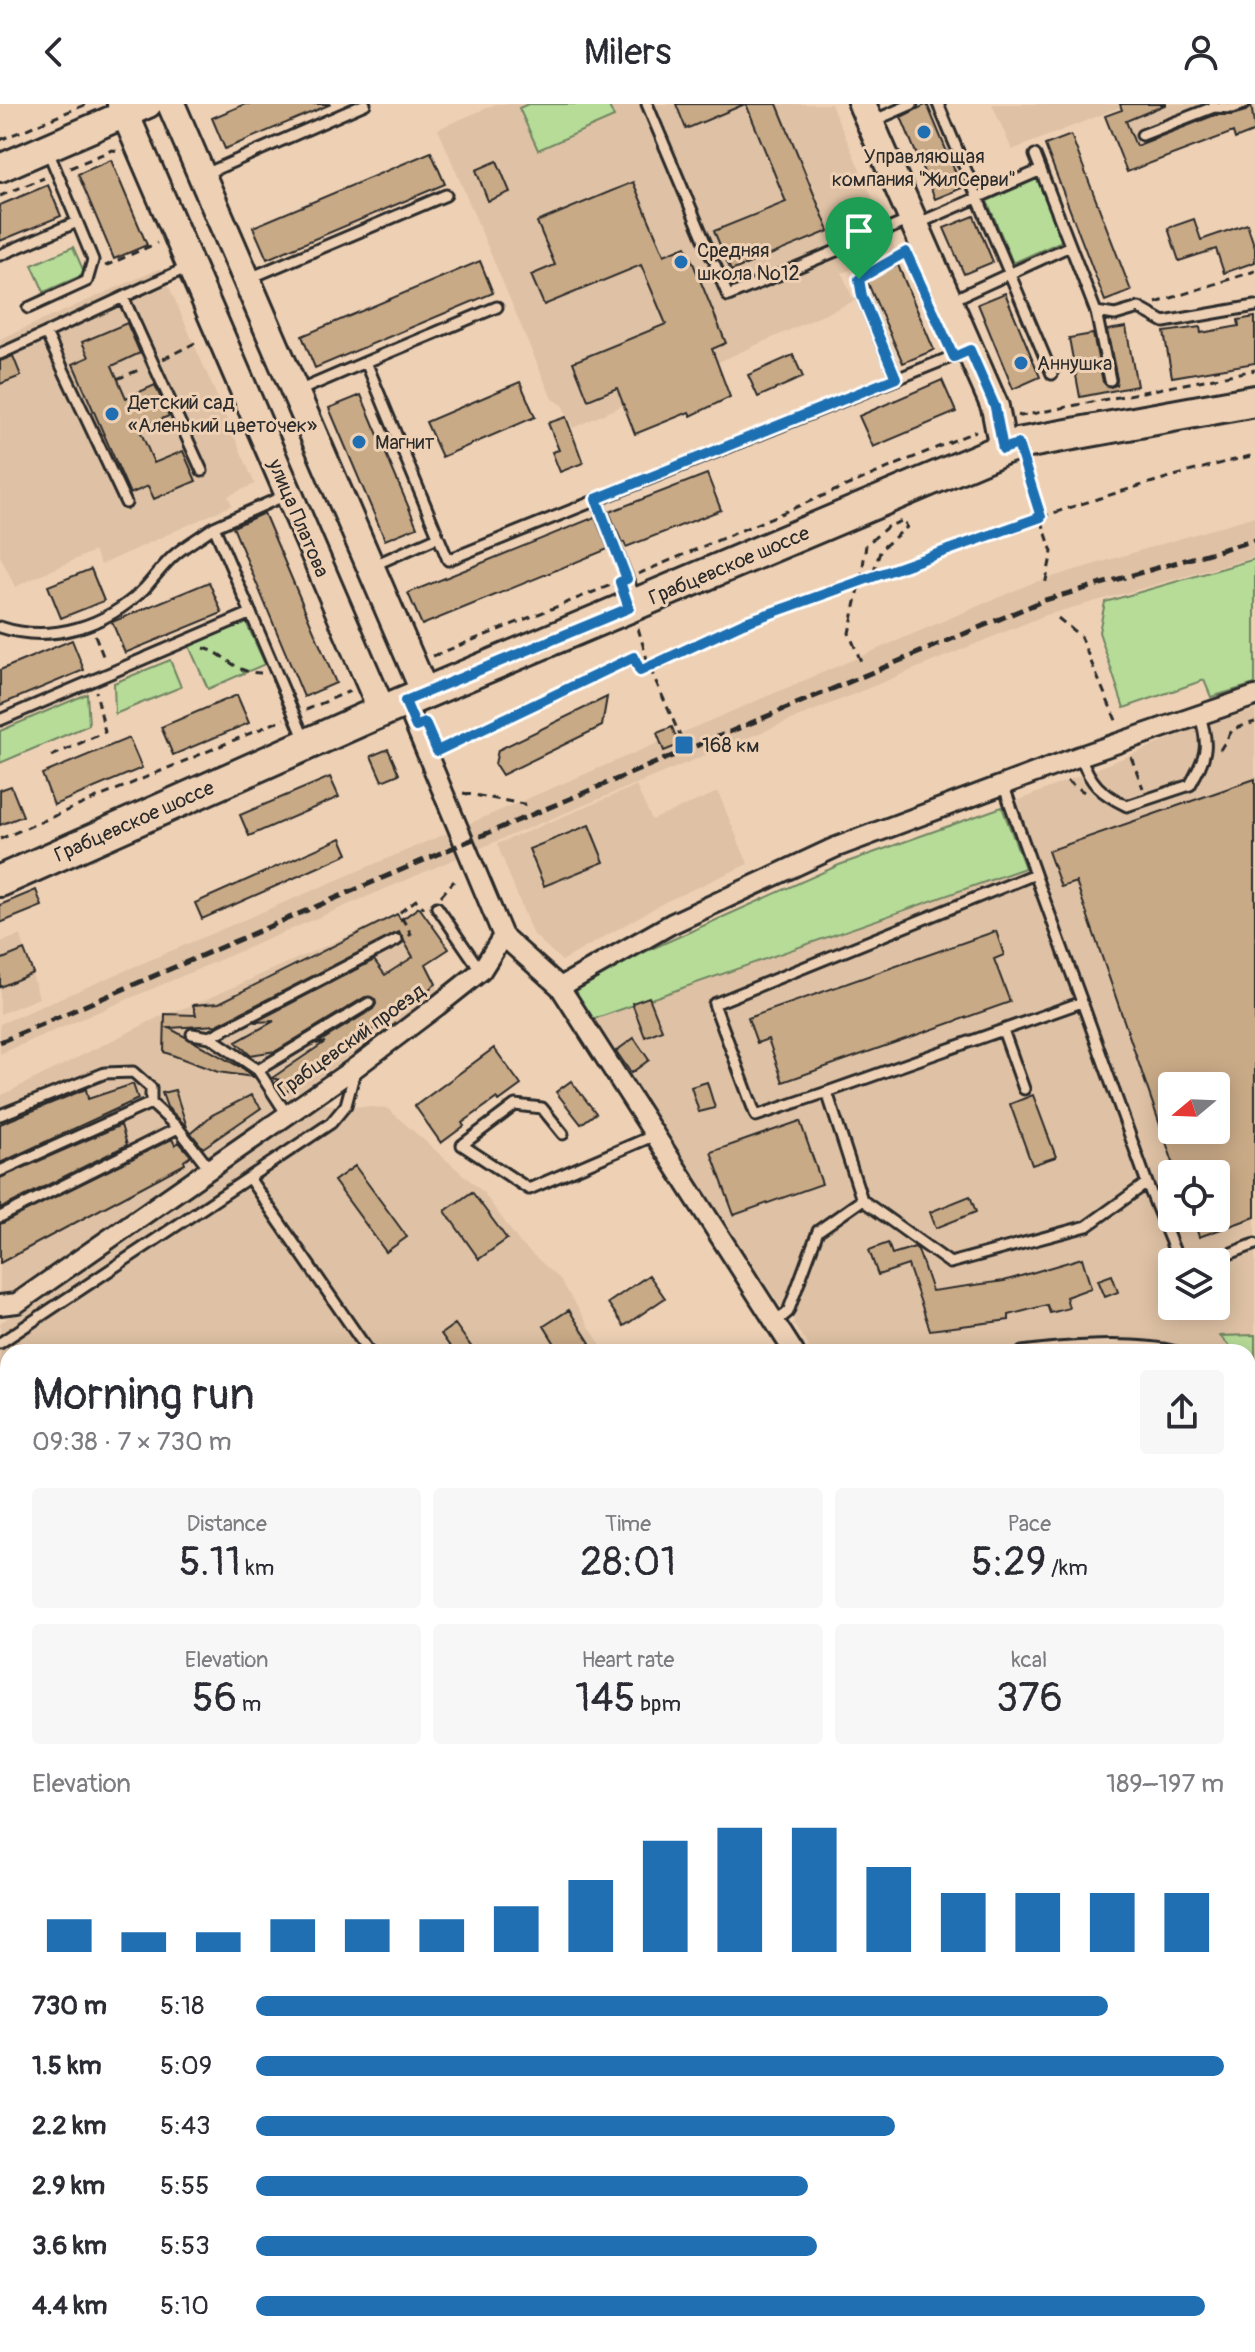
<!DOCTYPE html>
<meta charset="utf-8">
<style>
:root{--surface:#fff;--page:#f7f7f7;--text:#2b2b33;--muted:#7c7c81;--accent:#1f6fb2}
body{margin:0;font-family:Pangolin,sans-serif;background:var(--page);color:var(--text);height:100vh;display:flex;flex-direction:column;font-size:30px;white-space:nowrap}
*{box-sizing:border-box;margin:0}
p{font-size:26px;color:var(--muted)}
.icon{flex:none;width:44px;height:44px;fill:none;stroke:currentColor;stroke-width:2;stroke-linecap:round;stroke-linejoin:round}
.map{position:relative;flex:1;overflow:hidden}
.details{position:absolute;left:0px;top:1240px;width:1256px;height:1008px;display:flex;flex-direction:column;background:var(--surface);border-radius:24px 24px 0 0;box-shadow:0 4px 20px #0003}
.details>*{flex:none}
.needle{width:52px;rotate:251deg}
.tools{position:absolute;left:1158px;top:968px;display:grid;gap:16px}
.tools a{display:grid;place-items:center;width:72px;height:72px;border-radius:8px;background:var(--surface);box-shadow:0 4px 20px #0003;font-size:40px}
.pin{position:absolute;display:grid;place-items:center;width:68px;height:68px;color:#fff;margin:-82px -34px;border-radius:50% 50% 50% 0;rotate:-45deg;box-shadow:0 0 8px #0007}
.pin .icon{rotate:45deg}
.round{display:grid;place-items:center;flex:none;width:84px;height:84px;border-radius:8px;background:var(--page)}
.summary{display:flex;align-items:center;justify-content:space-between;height:136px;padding:0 32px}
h1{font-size:44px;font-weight:600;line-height:60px}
.metrics{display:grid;grid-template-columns:repeat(3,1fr);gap:12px;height:136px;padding:8px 32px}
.metrics div{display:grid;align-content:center;border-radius:8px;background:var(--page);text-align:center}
.metrics b{font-size:40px;font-weight:600}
.metrics small{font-size:22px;font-weight:400}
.metrics p{font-size:22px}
.chart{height:224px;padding:16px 32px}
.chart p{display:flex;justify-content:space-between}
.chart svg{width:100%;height:144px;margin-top:8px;stroke:var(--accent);stroke-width:6}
ul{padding:0 32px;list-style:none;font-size:26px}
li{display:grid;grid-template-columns:128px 96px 1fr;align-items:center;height:60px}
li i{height:20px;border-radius:10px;background:var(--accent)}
header{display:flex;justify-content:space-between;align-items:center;height:104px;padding:0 32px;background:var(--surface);font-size:36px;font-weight:600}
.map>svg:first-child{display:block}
.built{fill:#dfc2a5;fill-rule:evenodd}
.green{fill:#b6dc98;stroke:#708462;stroke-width:2}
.building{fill:#c9aa87;stroke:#2b2b2b;stroke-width:2;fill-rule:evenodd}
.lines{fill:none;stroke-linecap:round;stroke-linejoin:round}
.lane-casing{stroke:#2b2b2b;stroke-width:15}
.street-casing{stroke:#2b2b2b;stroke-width:24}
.secondary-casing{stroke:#2b2b2b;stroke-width:32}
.primary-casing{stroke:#2b2b2b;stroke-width:36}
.path{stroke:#2b2b2b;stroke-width:3;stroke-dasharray:8 6;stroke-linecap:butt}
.lane{stroke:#eed1b5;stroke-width:9}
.street{stroke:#eed1b5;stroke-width:18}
.secondary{stroke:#eed1b5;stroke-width:26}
.primary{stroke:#eed1b5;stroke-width:30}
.rail{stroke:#2b2b2b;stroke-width:5;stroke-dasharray:12 6;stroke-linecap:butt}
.route-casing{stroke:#fff;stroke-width:16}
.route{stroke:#1f6fb2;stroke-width:10}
.poi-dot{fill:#1f6fb2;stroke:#eed1b5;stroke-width:3}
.labels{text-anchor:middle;stroke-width:6;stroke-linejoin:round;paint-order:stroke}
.poi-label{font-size:20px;fill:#2b2b2b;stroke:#eed1b5;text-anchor:start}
.street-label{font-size:20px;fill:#2b2b2b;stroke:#eed1b5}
</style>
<header><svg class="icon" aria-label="back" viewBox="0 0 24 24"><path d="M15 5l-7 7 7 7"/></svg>Milers<svg class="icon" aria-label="person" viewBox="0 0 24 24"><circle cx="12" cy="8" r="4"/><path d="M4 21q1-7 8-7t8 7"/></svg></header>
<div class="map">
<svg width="1255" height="2248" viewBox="0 0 1255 2248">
<rect width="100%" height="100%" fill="#eed1b5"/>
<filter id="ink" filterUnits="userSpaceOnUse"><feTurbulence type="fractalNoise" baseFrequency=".0125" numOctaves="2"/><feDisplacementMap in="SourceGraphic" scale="16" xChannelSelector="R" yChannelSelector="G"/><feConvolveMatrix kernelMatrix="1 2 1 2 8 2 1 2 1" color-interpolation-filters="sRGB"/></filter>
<g filter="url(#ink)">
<path class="built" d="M496 0H831L896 147 842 169 854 197 573 324 562 301 552 295 438 25Z
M992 0H1255V27L1235 35 1232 29 1127 68 1105 12 1122 7 1121 3 1012 46Z
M161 164 255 380 228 392 232 401 101 461 94 447 15 483 0 452V235Z
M1255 412V453L1046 511 490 740 0 950V920L1032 479Z
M1255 606V2248H0V1219L323 1000 387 1004 483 1088 520 1139 560 1175 605 1248H8V2240H1248V1248H802L809 1242 793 1220 794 1217 785 1203 780 1202 588 917 620 859 839 761 1002 703 1194 625ZM1172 982H1216V1026H1172ZM1172 1070H1216V1114H1172ZM1172 1158H1216V1202H1172Z
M636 682 652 716 718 688 748 760 665 798 562 857 532 829 497 740Z
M397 810 411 830 440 888 13 1190 0 1192V992L165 910 193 901Z
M21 831 39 894 0 910V838Z"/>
<path class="green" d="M528 0H608L614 13 538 46 519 4Z
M1037 75 1062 137 1013 159 987 97Z
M73 143 85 170 44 188 32 161Z
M1255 455V580L1211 593 1204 576 1124 604 1099 528 1105 498Z
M246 518 265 560 208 585 189 542Z
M170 556 181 583 115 610 114 579Z
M87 590 89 621 0 659V627Z
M1002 703 1025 764 588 917 574 885 620 859 839 761Z
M1255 1231V1664L1248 1650V1248H1235L1220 1232Z"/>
<path class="building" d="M245 0H331L225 45 212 14Z
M676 0H745L686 25Z
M746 0H777L829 127 731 167 714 127 786 98Z
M927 0 962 84 935 95 901 13Z
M1120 0H1167L1126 17 1136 42 1215 11H1232L1246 7 1251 0 1255 27 1235 35 1233 28 1127 68 1105 12 1122 6Z
M1071 31 1131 187 1105 197 1045 41Z
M431 48 445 80 267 155 253 123Z
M111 56 147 141 114 155 78 70Z
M497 57 510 88 488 97 476 66Z
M633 78 664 151 686 142 726 239 712 245 730 293 691 312 689 308 635 330 617 284 588 296 573 258 666 220 641 161 544 201 531 171 555 161 537 118Z
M48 81 61 112 0 137V101Z
M974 112 993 158 964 170 944 124Z
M1194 115 1201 136 1247 120 1255 144V158L1224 169 1216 145 1179 157 1168 124Z
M480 157 493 189 315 264 302 232Z
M898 161 934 246 903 259 866 175Z
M1005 189 1040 273 1013 285 978 200Z
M1255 213V259L1172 273 1164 228 1200 223 1201 229 1239 222 1238 216Z
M127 219 140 249 112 262 126 294 155 281 169 312 139 324 154 359 183 347 196 377 154 395 148 382 130 390 73 260 89 253 82 238Z
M1126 223 1137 282 1080 293 1069 234 1093 230 1103 278 1111 283 1116 281 1117 275 1107 226Z
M793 251 803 273 758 293 748 271Z
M13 252 21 272 0 280V257Z
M942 276 956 308 873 343 859 312Z
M520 278 535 313 442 353 426 318Z
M361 291 417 423 385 436 329 304Z
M566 313 583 359 560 368 552 348 559 346 548 319Z
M707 370 721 406 626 443 624 438 622 439 609 408Z
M264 409 336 579 304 593 233 423Z
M595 413 608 445 422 521 408 489Z
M91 465 104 497 61 514 48 482Z
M209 478 222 509 125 549 112 518Z
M72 536 84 566 0 601V566Z
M237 591 249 619 173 651 161 623Z
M607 593 602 622 502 671 495 660 498 646Z
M672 623 679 641 664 647 657 629Z
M129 634 142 664 54 701 42 670Z
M388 645 399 670 382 677 371 652Z
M330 673 339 693 249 732 240 711Z
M1255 675V1113L1199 1133 1193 1114H1216V1070H1177L1076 778 1061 783 1048 747ZM1172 982H1216V1026H1172Z
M11 682 23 712 0 721V686Z
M589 721 604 758 544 782 529 745Z
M341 734 348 750 202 815 195 799Z
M36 786 42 802 0 819V801Z
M419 803 449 845 426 860 436 880 283 990 275 979 280 976 272 974 325 938 316 940 373 905 376 900 375 895 365 893 276 947 250 951 236 938 274 917 255 918 374 856 385 871 413 853 399 828 217 921 169 924 240 963 253 973 218 968 164 948 165 910 196 911 193 901 219 899 397 810 401 816Z
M996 827 1004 851 994 855 1010 898 783 978 768 935 757 939 748 914Z
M24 846 33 869 0 883V856Z
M649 893 662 926 645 933 632 899Z
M634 934 649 956 631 969 616 947Z
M494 944 521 981 499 997 497 994 462 1019 464 1022 441 1039 415 1002Z
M571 977 596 1009 581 1020 556 988Z
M707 978 715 1004 699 1008 691 983Z
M133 980 138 995 0 1059V1020L86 985 88 995Z
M175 986 187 1023 167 1003 162 989Z
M251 991 261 1004 203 1044 191 1029 212 1011Z
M1033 991 1056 1053 1032 1061 1010 1000Z
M800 1017 822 1080 734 1111 711 1048Z
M121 1021 127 1041 0 1105V1074Z
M172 1035 175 1041 179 1038 191 1052 184 1057 185 1060 0 1159V1120Z
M355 1062 407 1133 386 1148 334 1077Z
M472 1088 507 1135 479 1155 445 1107Z
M970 1092 976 1108 936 1124 930 1108Z
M888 1139 892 1150 915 1143 918 1146 932 1187 1004 1177 1082 1154 1091 1184 1066 1193 1069 1204 1050 1209 1047 1201 1009 1211V1216L930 1226 908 1161 878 1171 869 1146Z
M649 1171 665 1194 624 1222 608 1199Z
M1112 1171 1118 1188 1105 1193 1098 1176Z
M569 1206 590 1239 576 1248H560L544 1222Z
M455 1220 475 1248H454L441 1230Z"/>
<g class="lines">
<defs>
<path id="lane" d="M647 0 711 152
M938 0 1052 270
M1214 3 1232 4 1244 0
M873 17 912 0
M1142 31 1214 3 1213 0
M1035 51 1096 208 1115 211 1139 204 1164 218 1255 202
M205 70 365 0
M919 119 1041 66
M0 151 77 118
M715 161 728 192 910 116
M250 174 446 91
M862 192 896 274
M123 193 202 367
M950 197 1070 142
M28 204 87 177 93 156 48 47
M1096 208 1110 276
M0 250 46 229
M366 258 497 203
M296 288 366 258 448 456 966 247
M286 391 214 423 305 636
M596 395 636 496
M126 399 46 229 188 163
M372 462 438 433
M0 523C51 540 106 522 144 485 155 473 165 458 178 448 189 439 202 432 214 423
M0 616 251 509
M1080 652C1091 680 1100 689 1127 702L1190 681C1207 651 1210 642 1199 609
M1003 680 1035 770
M437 803 481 867
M1003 926 1024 985
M192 930 210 933 397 836
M210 933 258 966 369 899
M258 966 286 1009
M827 988 756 1012 714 900 1035 770 1082 898
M0 1011 105 969 133 968 151 984V999L178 1024 0 1113
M178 1024 209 1064
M563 1030 542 1004 515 1001 462 1041 529 1085 655 1031
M0 1067 151 999
M249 1074 369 1248
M1147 1079 1179 1158
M1208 1158 1255 1140
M776 1218 788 1208 818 1127 862 1096 950 1159 1087 1122 1147 1079 1082 898 827 988 862 1096
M0 1239 331 1019 346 1001 355 967
M1022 1248C1062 1242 1138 1237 1176 1248
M1248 1276H1255
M0 1676 8 1683
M1248 1838 1255 1837
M1213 2248 1214 2240"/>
<path id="street" d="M405 597 503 832 560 883 794 1248
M560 883 671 820 834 744 1080 652 1255 592
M0 1201 17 1199 356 963 437 902 481 867 503 832"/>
<path id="secondary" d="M121 0 382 607
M171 0 425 589
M862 0 995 303 1003 345
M0 64 148 0"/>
<path id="primary" d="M0 777 366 614 1003 345 1018 340 1255 297"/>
</defs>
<use href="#lane" class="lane-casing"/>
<use href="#street" class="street-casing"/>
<use href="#secondary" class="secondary-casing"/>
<use href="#primary" class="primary-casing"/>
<path class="path" d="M0 36 87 0
M70 64 112 46 119 47
M0 92 44 74
M105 162 157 139
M860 181 859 175 903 149
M1156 199 1255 167
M163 255 199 237
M117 275 141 265
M1018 311 1021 312 1255 266
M1024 363 1052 448 1045 481
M638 470 976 327
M861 476 866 441 887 423 904 416 907 423 881 445 874 466 861 476 849 529 862 560
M1058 514 1080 532 1118 621
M638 524 649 562 682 636
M95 531 105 557
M204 544C229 551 233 569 261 569
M433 552 616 479
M306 606 350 587
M442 644 634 553 640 567C718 522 809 494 894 464 1013 422 1132 380 1255 351
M1220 646 1233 625 1255 618
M52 652 105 628 96 587
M1131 653 1143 684
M1067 677 1084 688
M463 689 529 701
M0 735 284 615
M441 792 454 777
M409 832 411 830 399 809 416 796 424 804
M0 1839 8 1834"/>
<use href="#lane" class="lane"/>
<use href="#street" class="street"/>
<use href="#secondary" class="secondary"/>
<use href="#primary" class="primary"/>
<path class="rail" d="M0 938 464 739 1045 496 1255 436
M0 1875 8 1865
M1248 1890H1255
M0 2020 8 2012
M0 2038 8 2033
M0 2101 8 2100
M0 2154 8 2153
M1248 2239 1255 2241"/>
</g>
</g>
<g class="lines" filter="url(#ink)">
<defs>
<path id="route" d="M906 148 954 253 970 246 995 303 1003 345 1018 340 1041 413 743 519 640 567 634 553 437 647 425 619 416 623 405 597 629 504 620 478 627 475 596 395 896 274 862 192 859 175Z"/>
</defs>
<use href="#route" class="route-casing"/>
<use href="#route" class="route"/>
</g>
<g class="poi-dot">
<circle cx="924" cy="28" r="8"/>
<circle cx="681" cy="158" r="8"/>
<circle cx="1021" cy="259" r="8"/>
<circle cx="112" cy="310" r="8"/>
<circle cx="359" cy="338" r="8"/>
<rect x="674" y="631" width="20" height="20" rx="4"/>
</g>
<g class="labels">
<g class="poi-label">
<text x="924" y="59" text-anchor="middle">Управляющая<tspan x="924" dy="23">компания "ЖилСерви"</tspan></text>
<text x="697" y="153">Средняя<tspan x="697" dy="23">школа №12</tspan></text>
<text x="1037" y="266">Аннушка</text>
<text x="128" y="305">Детский сад<tspan x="128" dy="23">«Аленький цветочек»</tspan></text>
<text x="375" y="345">Магнит</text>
<text x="702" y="648">168 км</text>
</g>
<g class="street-label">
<text transform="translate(299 414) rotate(67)" y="7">улица Платова</text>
<text transform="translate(729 461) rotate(-23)" y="7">Грабцевское шоссе</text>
<text transform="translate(134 717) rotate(-24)" y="7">Грабцевское шоссе</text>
<text transform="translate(351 936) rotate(-36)" y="7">Грабцевский проезд</text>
</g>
</g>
</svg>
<div class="tools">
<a><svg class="needle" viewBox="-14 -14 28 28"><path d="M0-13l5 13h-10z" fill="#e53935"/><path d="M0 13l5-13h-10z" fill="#7c7c81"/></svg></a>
<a><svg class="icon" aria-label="locate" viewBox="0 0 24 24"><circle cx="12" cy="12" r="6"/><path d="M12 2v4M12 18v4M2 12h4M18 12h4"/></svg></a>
<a><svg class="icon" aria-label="layers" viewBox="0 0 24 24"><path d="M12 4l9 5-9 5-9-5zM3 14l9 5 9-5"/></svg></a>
</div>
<div class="pin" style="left:859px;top:175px;background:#1e9e55"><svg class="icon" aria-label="arrive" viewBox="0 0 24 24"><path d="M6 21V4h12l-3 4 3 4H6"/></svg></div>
<section class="details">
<div class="summary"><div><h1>Morning run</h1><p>09:38 · 7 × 730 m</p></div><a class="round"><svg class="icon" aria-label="share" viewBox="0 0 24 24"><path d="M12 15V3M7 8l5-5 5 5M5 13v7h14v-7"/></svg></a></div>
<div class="metrics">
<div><p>Distance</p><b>5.11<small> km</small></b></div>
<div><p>Time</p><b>28:01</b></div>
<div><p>Pace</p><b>5:29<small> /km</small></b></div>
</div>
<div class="metrics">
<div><p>Elevation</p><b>56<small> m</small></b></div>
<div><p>Heart rate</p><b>145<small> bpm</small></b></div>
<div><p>kcal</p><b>376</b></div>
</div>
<div class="chart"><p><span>Elevation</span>189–197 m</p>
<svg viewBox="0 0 160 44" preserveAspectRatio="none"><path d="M5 44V34M15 44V38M25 44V38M35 44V34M45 44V34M55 44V34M65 44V30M75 44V22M85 44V10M95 44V6M105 44V6M115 44V18M125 44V26M135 44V26M145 44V26M155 44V26"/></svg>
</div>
<ul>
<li><b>730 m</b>5:18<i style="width:88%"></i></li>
<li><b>1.5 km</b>5:09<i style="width:100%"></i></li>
<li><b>2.2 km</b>5:43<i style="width:66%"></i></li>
<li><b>2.9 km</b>5:55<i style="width:57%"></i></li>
<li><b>3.6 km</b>5:53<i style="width:58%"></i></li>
<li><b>4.4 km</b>5:10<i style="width:98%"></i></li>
</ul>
</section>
</div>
